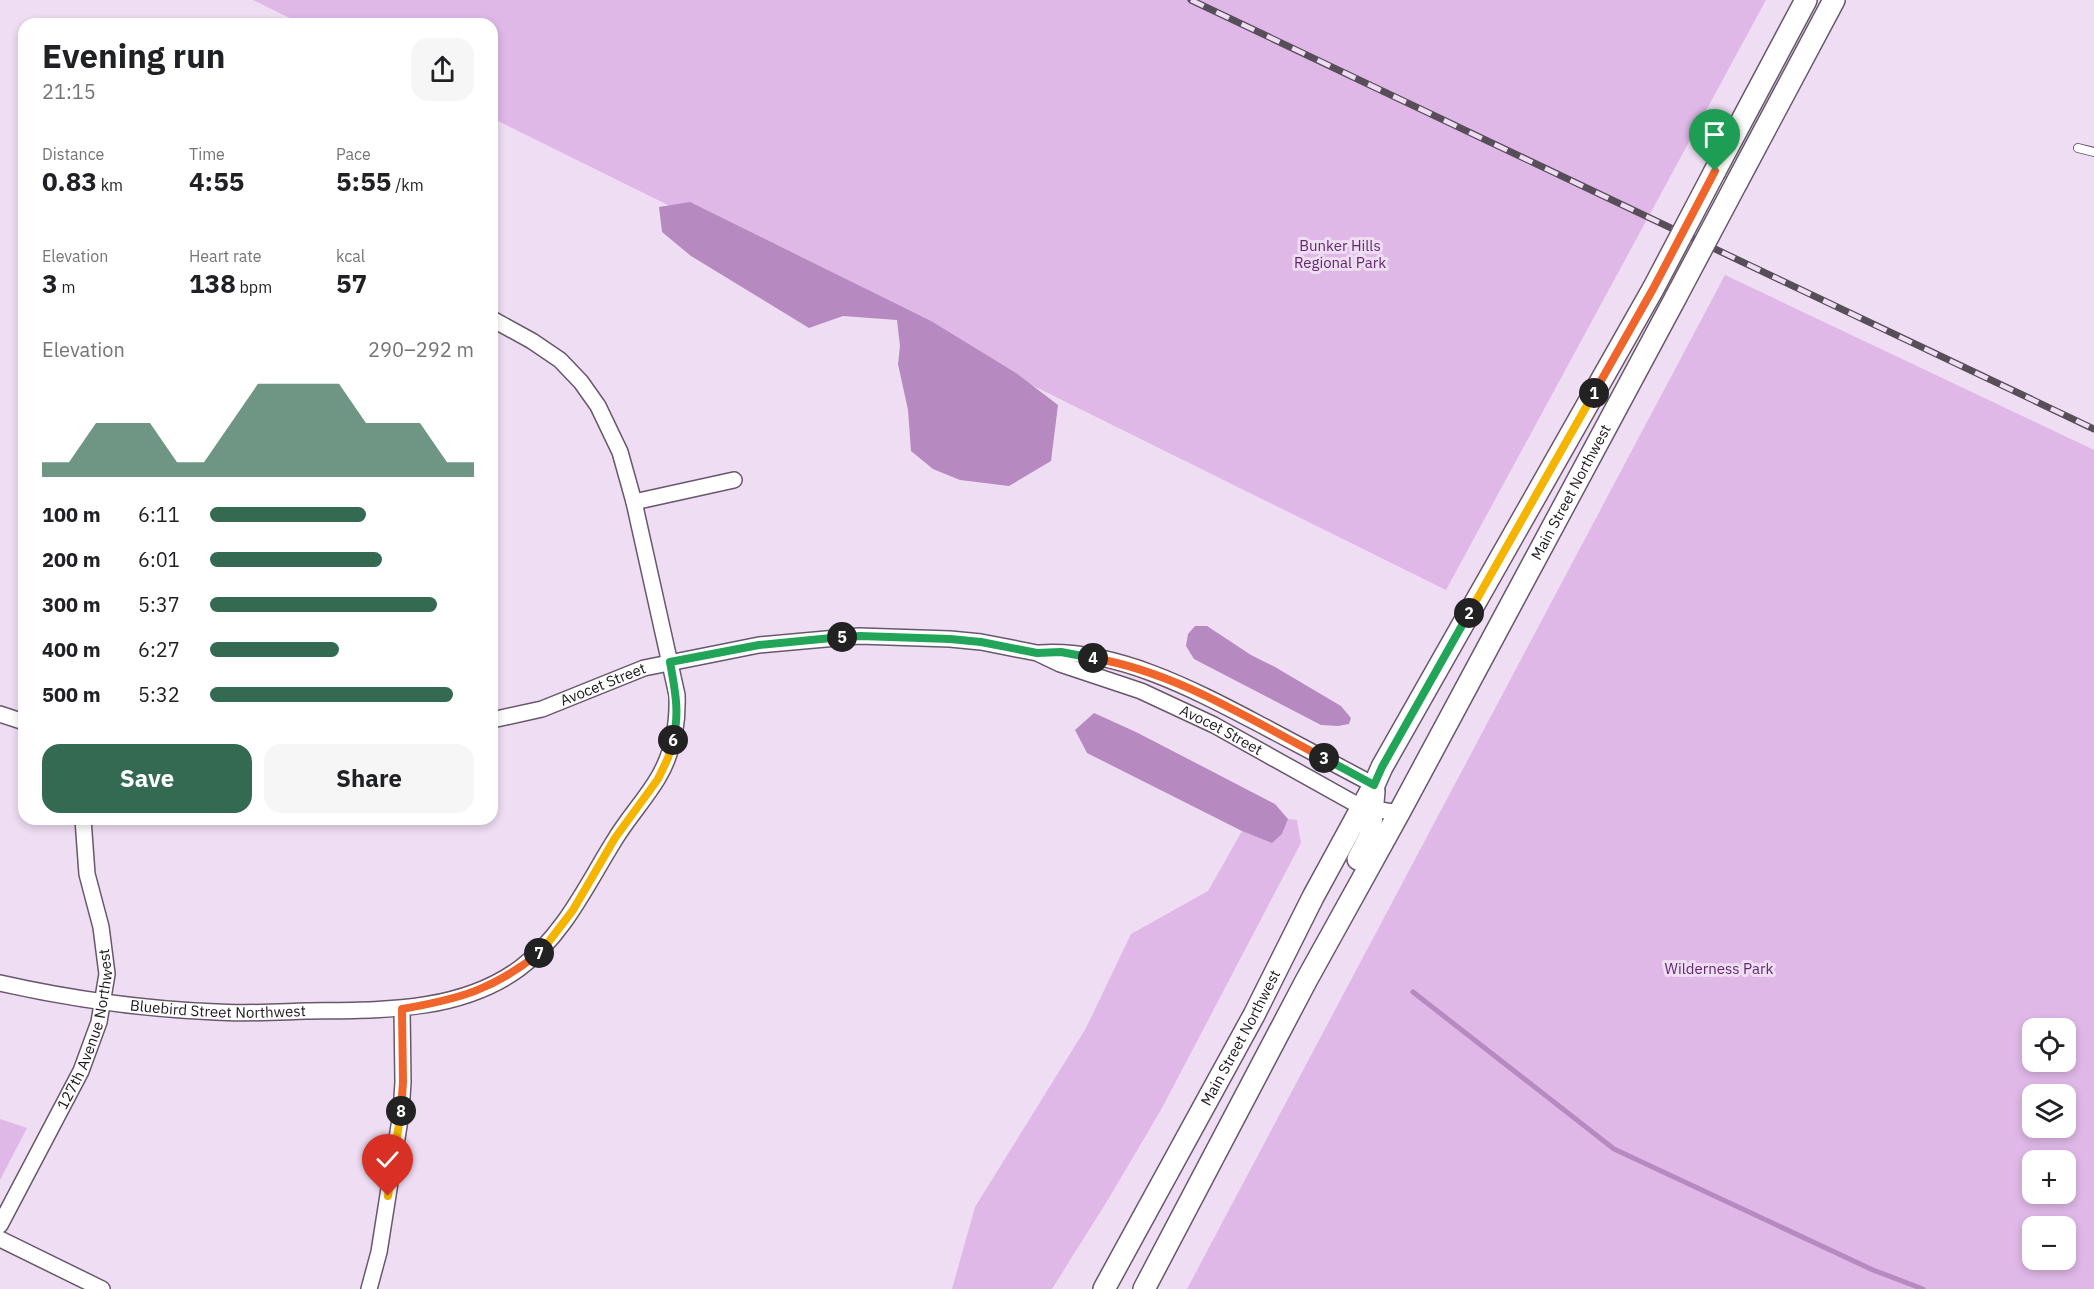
<!DOCTYPE html>
<meta charset="utf-8">
<style>
:root{--surface:#fff;--page:#f6f6f6;--text:#202124;--muted:#757577;--accent:#336a51}
body{margin:0;font-family:"IBM Plex Sans",sans-serif;background:var(--page);color:var(--text);height:100vh;display:flex;flex-direction:column;font-size:22px;white-space:nowrap}
*{box-sizing:border-box;margin:0}
p{font-size:20px;color:var(--muted)}
.icon{flex:none;width:33px;height:33px;fill:none;stroke:currentColor;stroke-width:2;stroke-linecap:round;stroke-linejoin:round}
.map{position:relative;flex:1;overflow:hidden}
.sheet{position:absolute;left:18px;top:18px;width:480px;height:807px;display:flex;flex-direction:column;background:var(--surface);border-radius:18px;box-shadow:0 3px 9px #0003}
.sheet>*{flex:none}
.tools{position:absolute;left:2022px;top:1018px;display:grid;gap:12px}
.tools a{display:grid;place-items:center;width:54px;height:54px;border-radius:12px;background:var(--surface);box-shadow:0 3px 9px #0003;font-size:30px}
.pin{position:absolute;display:grid;place-items:center;width:51px;height:51px;color:#fff;margin:-62px -26px;border-radius:50% 50% 50% 0;rotate:-45deg;box-shadow:0 0 6px #0007}
.pin .icon{rotate:45deg}
.km{position:absolute;width:30px;height:30px;margin:-15px;border-radius:50%;background:#222;color:#fff;font-size:16px;line-height:30px;text-align:center}
.round{display:grid;place-items:center;flex:none;width:63px;height:63px;border-radius:18px;background:var(--page)}
.headline{display:flex;align-items:center;justify-content:space-between;height:102px;padding:0 24px}
h1{font-size:33px;font-weight:700;line-height:45px}
.metrics{display:grid;grid-template-columns:repeat(3,1fr);gap:9px;height:102px;padding:6px 24px}
.metrics div{display:grid;align-content:center}
.metrics b{font-size:26px;font-weight:700}
.metrics small{font-size:16px;font-weight:400}
.metrics p{font-size:16px}
.chart{height:168px;padding:12px 24px}
.chart p{display:flex;justify-content:space-between}
.chart svg{width:100%;height:108px;margin-top:6px;fill:var(--accent);opacity:.7}
.action{display:flex;gap:12px;margin-top:auto;padding:12px 24px}
.action a{flex:1;height:69px;border-radius:18px;background:var(--accent);color:#fff;font-size:24px;font-weight:700;line-height:69px;text-align:center}
.action a+a{background:var(--page);color:var(--text)}
ul{padding:0 24px;list-style:none;font-size:20px}
li{display:grid;grid-template-columns:96px 72px 1fr;align-items:center;height:45px}
li i{height:15px;border-radius:8px;background:var(--accent)}
.map>svg:first-child{display:block}
.green{fill:#dfb8e7;fill-rule:evenodd}
.water{fill:#b789c1}
.lines{fill:none;stroke-linecap:round;stroke-linejoin:round}
.stream{stroke:#b789c1;stroke-width:5}
.service-casing{stroke:#68586b;stroke-width:10}
.minor-casing{stroke:#68586b;stroke-width:18}
.secondary-casing{stroke:#68586b;stroke-width:24}
.service{stroke:#fff;stroke-width:8}
.minor{stroke:#fff;stroke-width:15}
.secondary{stroke:#fff;stroke-width:21}
.rail-casing{stroke:#574e59;stroke-width:7}
.rail{stroke:#efddf3;stroke-width:4.5;stroke-dasharray:14;stroke-linecap:butt}
.secondary-bridge-casing{stroke:#68586b;stroke-width:24;stroke-linecap:butt}
.secondary-bridge{stroke:#fff;stroke-width:21}
.split-1-casing{stroke:#fff;stroke-width:12}
.split-2-casing{stroke:#fff;stroke-width:12}
.split-3-casing{stroke:#fff;stroke-width:12}
.split-4-casing{stroke:#fff;stroke-width:12}
.split-5-casing{stroke:#fff;stroke-width:12}
.split-6-casing{stroke:#fff;stroke-width:12}
.split-7-casing{stroke:#fff;stroke-width:12}
.split-8-casing{stroke:#fff;stroke-width:12}
.split-9-casing{stroke:#fff;stroke-width:12}
.split-1{stroke:#f0652b;stroke-width:8}
.split-2{stroke:#f5b400;stroke-width:8}
.split-3{stroke:#22a559;stroke-width:8}
.split-4{stroke:#f0652b;stroke-width:8}
.split-5{stroke:#22a559;stroke-width:8}
.split-6{stroke:#22a559;stroke-width:8}
.split-7{stroke:#f5b400;stroke-width:8}
.split-8{stroke:#f0652b;stroke-width:8}
.split-9{stroke:#f5b400;stroke-width:8}
.labels{text-anchor:middle;stroke-width:6;stroke-linejoin:round;paint-order:stroke}
.park-label{font-size:15px;fill:#62296e;stroke:#efddf3}
.street-label{font-size:15px;fill:#1d171e;stroke:#efddf3}
</style>
<div class="map">
<svg width="2094" height="1289" viewBox="0 0 2094 1289">
<rect width="100%" height="100%" fill="#efddf3"/>
<path class="green" d="M253 0H1766L1446 590 492 118V24H302Z
M1725 275 2094 450V1289H1187ZM2032 1029H2066V1062H2032ZM2032 1095H2066V1128H2032ZM2032 1161H2066V1194H2032ZM2032 1227H2066V1260H2032Z
M1288 819 1297 820 1301 843 1162 1108 1109 1198 1052 1289H952L975 1207 1086 1028 1131 934 1208 891 1242 831 1272 842 1282 834Z
M0 1119 27 1128 0 1180Z"/>
<path class="water" d="M690 202 931 321 1016 373 1058 405 1051 461 1009 486 960 480 933 469 911 451 908 410 898 364 900 346 897 320 843 316 809 328 691 256 662 232 659 207Z
M1195 626H1207L1251 655 1275 667 1341 706 1351 718 1349 724 1338 726 1321 725 1194 659 1186 646 1188 634Z
M1094 713 1136 732 1275 804 1288 819 1282 834 1272 843 1242 831 1087 753 1075 730Z"/>
<g class="lines">
<path class="stream" d="M1413 992 1614 1149 1873 1270 1923 1289"/>
<defs>
<path id="service" d="M2078 148 2094 152"/>
<g id="minor">
<path d="M634 502 734 480"/>
<path d="M1040 653C1118 648 1198 692 1265 727 1301 746 1338 766 1374 785"/>
<path d="M0 714 24 722"/>
<path id="s1" d="M492 720 542 709 644 668 759 645 859 636 950 639 981 642 1037 653 1060 664 1141 691 1214 725 1361 807 1399 813"/>
<path id="s2" d="M0 983C71 999 143 1009 216 1012 246 1014 276 1012 306 1011 379 1010 459 1013 520 968 564 935 586 886 614 841 627 819 645 800 658 778 673 753 678 724 677 695L634 502 620 452 598 406 581 382 560 360 532 341 492 319"/>
<path id="s3" d="M0 1225 81 1071 99 1022 107 974 101 927 87 874 83 819"/>
<path d="M0 1239 102 1289"/>
<path d="M369 1289 379 1252 401 1113 403 1082 402 1009"/>
</g>
<g id="secondary">
<path d="M1715 171 1806 0"/>
<path d="M1737 182 1834 0"/>
<path d="M1358 859 1370 836 1374 791"/>
<path id="s4" d="M1104 1289 1254 1015 1313 897 1374 785 1382 767 1653 289"/>
<path id="s5" d="M1144 1289 1306 981 1399 813 1676 297"/>
</g>
</defs>
<use href="#service" class="service-casing"/>
<use href="#minor" class="minor-casing"/>
<use href="#secondary" class="secondary-casing"/>
<use href="#service" class="service"/>
<use href="#minor" class="minor"/>
<use href="#secondary" class="secondary"/>
<defs>
<path id="rail" d="M1191 0 2094 429"/>
</defs>
<use href="#rail" class="rail-casing"/>
<use href="#rail" class="rail"/>
<defs>
<path id="secondary-bridge" d="M1653 289 1715 171
M1676 297 1737 182"/>
</defs>
<use href="#secondary-bridge" class="secondary-bridge-casing"/>
<use href="#secondary-bridge" class="secondary-bridge"/>
</g>
<g class="lines">
<defs>
<path id="split-1" d="M1594 393 1653 289 1715 171"/>
<path id="split-2" d="M1469 613 1594 393"/>
<path id="split-3" d="M1324 758 1374 785 1382 767 1469 613"/>
<path id="split-4" d="M1093 658C1176 672 1251 720 1324 758"/>
<path id="split-5" d="M842 637 860 636 950 639 981 642 1037 653 1061 652 1093 658"/>
<path id="split-6" d="M673 740C680 713 675 690 670 662L759 645 842 637"/>
<path id="split-7" d="M539 953 544 948 573 910 615 838 658 779 668 758 673 740"/>
<path id="split-8" d="M401 1111 403 1082 402 1009C459 999 493 990 539 953"/>
<path id="split-9" d="M388 1196 401 1111"/>
</defs>
<use href="#split-1" class="split-1-casing"/>
<use href="#split-2" class="split-2-casing"/>
<use href="#split-3" class="split-3-casing"/>
<use href="#split-4" class="split-4-casing"/>
<use href="#split-5" class="split-5-casing"/>
<use href="#split-6" class="split-6-casing"/>
<use href="#split-7" class="split-7-casing"/>
<use href="#split-8" class="split-8-casing"/>
<use href="#split-9" class="split-9-casing"/>
<use href="#split-1" class="split-1"/>
<use href="#split-2" class="split-2"/>
<use href="#split-3" class="split-3"/>
<use href="#split-4" class="split-4"/>
<use href="#split-5" class="split-5"/>
<use href="#split-6" class="split-6"/>
<use href="#split-7" class="split-7"/>
<use href="#split-8" class="split-8"/>
<use href="#split-9" class="split-9"/>
</g>
<g class="labels">
<g class="park-label">
<text x="1340" y="251">Bunker Hills<tspan x="1340" dy="17">Regional Park</tspan></text>
<text x="1719" y="974">Wilderness Park</text>
</g>
<g class="street-label">
<text dy="5" stroke="none"><textPath href="#s5" startOffset="904">Main Street Northwest</textPath></text>
<text dy="5" stroke="none"><textPath href="#s1" startOffset="117">Avocet Street</textPath></text>
<text dy="5" stroke="none"><textPath href="#s1" startOffset="758">Avocet Street</textPath></text>
<text dy="5" stroke="none"><textPath href="#s2" startOffset="220">Bluebird Street Northwest</textPath></text>
<text dy="5" stroke="none"><textPath href="#s3" startOffset="216">127th Avenue Northwest</textPath></text>
<text dy="5" stroke="none"><textPath href="#s4" startOffset="286">Main Street Northwest</textPath></text>
</g>
</g>
</svg>
<div class="tools">
<a><svg class="icon" aria-label="locate" viewBox="0 0 24 24"><circle cx="12" cy="12" r="6"/><path d="M12 2v4M12 18v4M2 12h4M18 12h4"/></svg></a>
<a><svg class="icon" aria-label="layers" viewBox="0 0 24 24"><path d="M12 4l9 5-9 5-9-5zM3 14l9 5 9-5"/></svg></a>
<a>+</a>
<a>−</a>
</div>
<div class="pin" style="left:1715px;top:171px;background:#1e9e55"><svg class="icon" aria-label="arrive" viewBox="0 0 24 24"><path d="M6 21V4h12l-3 4 3 4H6"/></svg></div>
<div class="pin" style="left:388px;top:1196px;background:#d93025"><svg class="icon" aria-label="check" viewBox="0 0 24 24"><path d="M5 12l5 5 9-10"/></svg></div>
<b class="km" style="left:1594px;top:393px">1</b>
<b class="km" style="left:1469px;top:613px">2</b>
<b class="km" style="left:1324px;top:758px">3</b>
<b class="km" style="left:1093px;top:658px">4</b>
<b class="km" style="left:842px;top:637px">5</b>
<b class="km" style="left:673px;top:740px">6</b>
<b class="km" style="left:539px;top:953px">7</b>
<b class="km" style="left:401px;top:1111px">8</b>
<section class="sheet">
<div class="headline"><div><h1>Evening run</h1><p>21:15</p></div><a class="round"><svg class="icon" aria-label="share" viewBox="0 0 24 24"><path d="M12 15V3M7 8l5-5 5 5M5 13v7h14v-7"/></svg></a></div>
<div class="metrics">
<div><p>Distance</p><b>0.83<small> km</small></b></div>
<div><p>Time</p><b>4:55</b></div>
<div><p>Pace</p><b>5:55<small> /km</small></b></div>
</div>
<div class="metrics">
<div><p>Elevation</p><b>3<small> m</small></b></div>
<div><p>Heart rate</p><b>138<small> bpm</small></b></div>
<div><p>kcal</p><b>57</b></div>
</div>
<div class="chart"><p><span>Elevation</span>290–292 m</p>
<svg viewBox="0 0 160 44" preserveAspectRatio="none"><path d="M0 44V38L10 38L20 22L30 22L40 22L50 38L60 38L70 22L80 6L90 6L100 6L110 6L120 22L130 22L140 22L150 38L160 38V44z"/></svg>
</div>
<ul>
<li><b>100 m</b>6:11<i style="width:59%"></i></li>
<li><b>200 m</b>6:01<i style="width:65%"></i></li>
<li><b>300 m</b>5:37<i style="width:86%"></i></li>
<li><b>400 m</b>6:27<i style="width:49%"></i></li>
<li><b>500 m</b>5:32<i style="width:92%"></i></li>
</ul>
<div class="action"><a>Save</a><a>Share</a></div>
</section>
</div>
